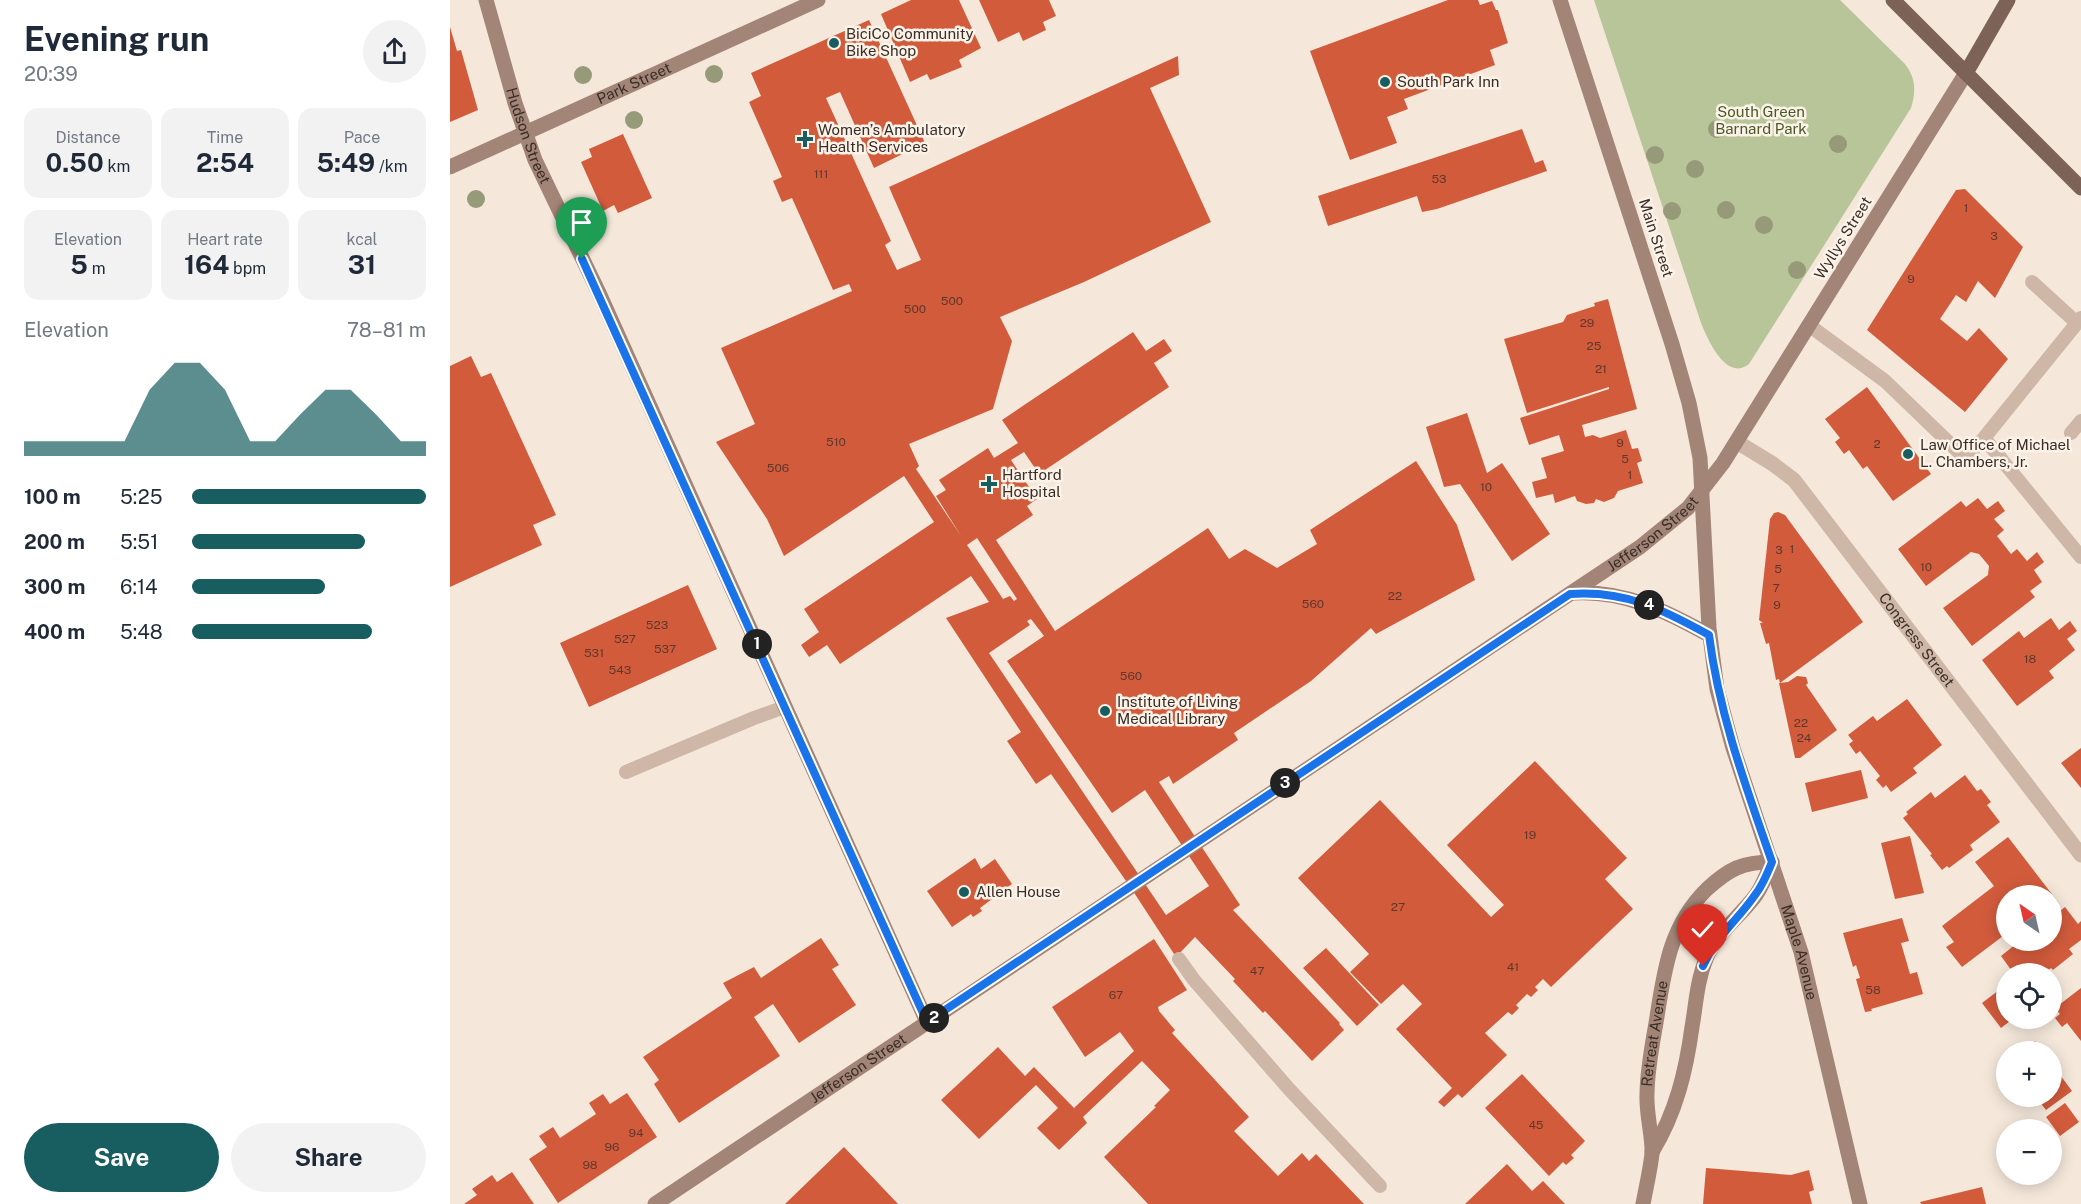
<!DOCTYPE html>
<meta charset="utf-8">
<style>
:root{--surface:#fff;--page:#f2f2f3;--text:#1f2937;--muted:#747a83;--accent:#185d60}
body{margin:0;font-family:"Public Sans",sans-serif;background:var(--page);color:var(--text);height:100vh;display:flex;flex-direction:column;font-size:22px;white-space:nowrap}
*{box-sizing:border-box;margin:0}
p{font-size:20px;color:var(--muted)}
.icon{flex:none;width:33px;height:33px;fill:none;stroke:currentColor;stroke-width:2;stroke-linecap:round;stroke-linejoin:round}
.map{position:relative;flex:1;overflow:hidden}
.panel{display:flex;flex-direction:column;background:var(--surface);width:450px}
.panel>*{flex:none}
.needle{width:39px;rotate:326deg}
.controls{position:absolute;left:1546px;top:885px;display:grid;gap:12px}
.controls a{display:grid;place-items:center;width:66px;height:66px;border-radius:50%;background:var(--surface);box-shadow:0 3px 15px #0003;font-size:30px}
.pin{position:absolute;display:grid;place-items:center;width:51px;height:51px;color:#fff;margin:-62px -26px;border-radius:50% 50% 50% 0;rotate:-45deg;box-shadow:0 0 6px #0007}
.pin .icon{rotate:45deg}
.km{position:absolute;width:30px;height:30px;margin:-15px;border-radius:50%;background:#222;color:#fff;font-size:16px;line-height:30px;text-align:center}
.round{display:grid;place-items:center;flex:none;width:63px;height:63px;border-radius:32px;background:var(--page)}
.overview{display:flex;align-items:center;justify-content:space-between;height:102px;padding:0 24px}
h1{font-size:33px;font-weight:700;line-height:45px}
.stats{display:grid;grid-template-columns:repeat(3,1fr);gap:9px;height:102px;padding:6px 24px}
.stats div{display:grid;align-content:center;border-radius:15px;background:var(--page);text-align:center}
.stats b{font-size:26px;font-weight:700}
.stats small{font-size:16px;font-weight:400}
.stats p{font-size:16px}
.chart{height:168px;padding:12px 24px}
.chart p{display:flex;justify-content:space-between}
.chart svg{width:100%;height:108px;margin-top:6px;fill:var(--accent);opacity:.7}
.cta{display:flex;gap:12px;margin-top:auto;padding:12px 24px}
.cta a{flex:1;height:69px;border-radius:36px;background:var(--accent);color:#fff;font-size:24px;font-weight:700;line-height:69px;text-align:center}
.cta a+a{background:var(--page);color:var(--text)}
ul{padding:0 24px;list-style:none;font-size:20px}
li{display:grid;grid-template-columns:96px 72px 1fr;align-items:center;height:45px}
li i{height:15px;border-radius:8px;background:var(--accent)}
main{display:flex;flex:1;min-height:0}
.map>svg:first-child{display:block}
.green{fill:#b8c599}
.building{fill:#d25b3c;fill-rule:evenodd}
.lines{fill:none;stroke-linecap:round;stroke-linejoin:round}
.lane{stroke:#ceb7a6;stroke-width:14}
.street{stroke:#ceb7a6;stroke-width:15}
.secondary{stroke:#a28577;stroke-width:15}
.primary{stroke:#7d6357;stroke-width:15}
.tree{fill:#979a79}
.route-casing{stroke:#fff;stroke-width:12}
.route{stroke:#1a73e8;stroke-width:8}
.poi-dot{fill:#185d60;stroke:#fbf2e8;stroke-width:2}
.labels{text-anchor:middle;stroke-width:5;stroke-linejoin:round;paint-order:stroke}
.number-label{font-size:12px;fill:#5f382c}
.poi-label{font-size:15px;fill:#392d27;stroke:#fbf2e8;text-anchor:start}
.street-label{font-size:15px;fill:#392d27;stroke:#fbf2e8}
.park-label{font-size:15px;fill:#4a5a28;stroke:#fbf2e8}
</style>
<main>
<section class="panel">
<div class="overview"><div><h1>Evening run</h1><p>20:39</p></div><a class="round"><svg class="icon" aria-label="share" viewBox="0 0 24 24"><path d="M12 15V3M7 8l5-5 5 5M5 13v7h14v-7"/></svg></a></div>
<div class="stats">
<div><p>Distance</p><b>0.50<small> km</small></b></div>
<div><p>Time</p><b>2:54</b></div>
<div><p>Pace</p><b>5:49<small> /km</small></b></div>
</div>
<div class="stats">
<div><p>Elevation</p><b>5<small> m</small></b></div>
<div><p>Heart rate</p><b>164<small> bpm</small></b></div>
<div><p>kcal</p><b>31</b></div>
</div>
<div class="chart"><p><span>Elevation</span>78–81 m</p>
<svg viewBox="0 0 160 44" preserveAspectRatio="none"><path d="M0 44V38L10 38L20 38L30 38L40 38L50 17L60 6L70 6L80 17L90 38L100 38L110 27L120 17L130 17L140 27L150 38L160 38V44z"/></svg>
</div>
<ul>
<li><b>100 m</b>5:25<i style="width:100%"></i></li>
<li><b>200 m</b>5:51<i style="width:74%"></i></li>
<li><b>300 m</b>6:14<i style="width:57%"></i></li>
<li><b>400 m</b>5:48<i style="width:77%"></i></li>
</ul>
<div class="cta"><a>Save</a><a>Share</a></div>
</section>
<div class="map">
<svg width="1631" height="1204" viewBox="0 0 1631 1204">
<rect width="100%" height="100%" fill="#f5e8db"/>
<path class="green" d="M1144 0H1390L1455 64C1466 78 1466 92 1461 108L1299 364C1276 382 1258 340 1251 323Z"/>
<path class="building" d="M461 0H509L531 48 509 60 512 67 480 80 477 74 460 82 431 14Z
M529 0H599L606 16 593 22 596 30 573 41 569 32 548 42Z
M998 0H1028L1030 5 1042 1 1046 10H1048L1058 43 1040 50 1045 65 954 99 958 109 937 117 947 143 900 160 860 51Z
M419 20 475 143 424 168 390 92 376 98 441 241 435 245 447 270 471 260 439 187 728 56 729 75 700 88 761 222 634 282 550 317 562 341 543 409 459 444 469 466 466 469 511 536 486 496 496 490 489 480 538 448 544 458 568 443 552 420 683 332 696 351 714 339 722 351 704 363 719 387 589 474 574 452 561 460 587 499 577 506 583 515 546 540 605 631 758 528 779 559 795 549 827 568 867 544 860 530 966 461 1007 525 1025 580 926 634 921 628 861 681 784 733 788 740 723 784 719 776 709 782 790 905 783 910 890 1023 889 1024 894 1030 862 1061 815 1011 813 1013 783 981 785 979 745 937 726 957 681 888 601 774 586 784 557 741 571 732 496 618 539 602 521 576 390 664 377 645 359 657 351 645 369 632 354 609 484 522 454 476 334 556 317 519 266 442 305 424 271 348 402 291 399 284 383 290 342 198 332 202 323 181 332 177 299 102 311 96 301 73ZM527 538 567 599 564 601 560 596 553 599 517 545ZM581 619 594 636 557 661 662 813 695 790 771 904 759 886 716 915 539 653 580 625 577 621Z
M0 27 7 51 11 50 28 110 0 122Z
M1072 129 1085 163 1093 160 1097 171 987 209 972 212 967 196 878 226 868 196Z
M173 134 202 198 168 213 164 205 153 211 131 162 142 157 139 149Z
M1515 189 1573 247 1545 298 1528 281 1516 302 1506 295 1490 319 1517 341 1529 328 1558 359 1515 412 1417 330 1506 190Z
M1158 299 1187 409 1132 425 1135 437 1143 435 1150 438 1176 430 1182 449 1188 448 1192 461 1187 463 1193 483 1168 491 1164 498 1154 502 1146 499 1144 503 1136 504 1127 501 1125 496 1105 503 1103 494 1086 498 1082 482 1097 478 1091 458 1114 451 1109 435 1079 445 1070 418 1159 389V387L1077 413 1054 339 1113 322 1117 315 1145 306 1144 303Z
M21 356 31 377 41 373 106 515 83 525 92 545 0 587V366Z
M1417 387 1481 474 1443 501 1417 466 1413 469 1399 450 1394 454 1385 442 1390 438 1375 419Z
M1017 413 1037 473 1052 463 1100 534 1062 561 1010 484 994 487 976 427Z
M1528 498 1537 509 1548 501 1555 511 1544 519 1554 530 1547 536 1561 554 1567 549 1577 561 1587 552 1594 562 1584 570 1592 582 1580 591 1585 597 1522 646 1493 608 1538 575 1539 566 1529 554 1521 552 1476 586 1448 549 1511 501 1516 507Z
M1328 512 1335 515 1413 622 1330 683 1329 679 1326 680 1319 643 1316 644 1310 623H1313L1309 620 1320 519 1324 513Z
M238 585 267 649 139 707 110 643Z
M1601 618 1609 630 1620 621 1627 631 1617 639 1625 650 1599 671 1604 678 1567 706 1532 660 1569 631 1574 638Z
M1347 676 1356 677 1358 683 1356 685 1387 730 1350 758H1345L1329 683 1338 682Z
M1457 699 1492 745 1463 768 1467 773 1441 792 1436 785 1433 788 1426 780 1430 776 1410 751 1406 754 1399 744 1403 741 1398 735 1423 716 1427 721Z
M1631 748V788L1611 763Z
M1085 761 1177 858 1155 879 1183 909 1101 987 1093 979 1085 987 1088 990 1081 997 1077 994 1066 1005 1069 1008 1062 1015 1058 1012 1035 1033 1057 1055 1012 1098 1008 1094 994 1107 988 1102 1002 1088 946 1029 972 1004 953 984 931 1004 900 972 919 954 848 878 930 800 1041 917 1054 905 997 845Z
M1411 770 1418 798 1362 812 1355 783Z
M1515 775 1527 791 1531 789 1541 802 1537 805 1550 822 1520 845 1523 850 1499 868 1497 866 1492 870 1480 855 1482 854 1453 818 1458 814 1456 812 1481 792 1485 798Z
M1460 836 1474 893 1445 899 1431 843Z
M1558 837 1608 902 1602 907V896H1557V933L1512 967 1496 947 1504 942 1492 926 1544 886 1525 862Z
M525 858 531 869 545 859 562 884 530 908 532 911 523 917 521 914 502 927 477 891Z
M1615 907 1628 924 1631 921V940L1619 949 1623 954 1603 970 1601 968 1593 974H1564L1551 956 1571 940H1602V917Z
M1452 918 1459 941 1451 943 1460 974 1467 972 1473 994 1421 1009 1422 1011 1415 1012 1406 979 1410 978 1406 965 1403 967 1393 933Z
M371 938 389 965 382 969 406 1005 349 1043 323 1004 304 1017 330 1056 229 1123 204 1084 209 1080 193 1057 282 998 273 983 304 967 311 978Z
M704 939 737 990 708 1007 709 1011 725 1030 722 1033 799 1117 784 1131 828 1176 852 1153 859 1161 866 1154 914 1204H698L654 1157 706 1107 704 1106 720 1090 692 1061 633 1117 637 1123 609 1150 587 1128 608 1108 586 1085 529 1139 491 1100 548 1047 575 1076 584 1067 624 1108 684 1051 670 1032 635 1057 602 1007Z
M876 948 929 1005 907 1026 853 968Z
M1557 984V1018H1564L1551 1028 1532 1003Z
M1631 988V1041L1617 1023 1612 1027 1605 1018 1610 1014 1605 1008Z
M1585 1041 1593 1052H1571Z
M1602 1064 1622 1091 1596 1110 1585 1096H1602Z
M1072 1074 1135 1141 1121 1155 1124 1158 1116 1165 1113 1162 1099 1176 1035 1108Z
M177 1093 207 1137 108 1203 79 1159 97 1147 89 1136 103 1127 110 1138 146 1114 139 1103 153 1094 160 1104Z
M1615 1103 1629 1122 1610 1136 1596 1117Z
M394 1147 448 1204H335Z
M1057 1164 1082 1191 1093 1181 1115 1204H1015Z
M1256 1168 1341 1175 1359 1170 1364 1190 1359 1192 1362 1204H1253Z
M62 1172 84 1204H14L27 1195 22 1189 42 1175 47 1182Z
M1532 1187 1536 1204H1471L1470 1202Z"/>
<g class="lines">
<path class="lane" d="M1582 282 1627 323
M1631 318 1534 438 1631 557
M1360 326 1435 381 1515 458 1534 438
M1621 433 1631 421
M176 772 304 718 335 707
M729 959 744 980 839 1089 930 1186"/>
<path class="street" id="s1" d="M1287 442 1323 464 1344 480 1631 855"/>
<g class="secondary">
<path id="s2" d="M36 0 65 103 85 160 150 295 477 1022"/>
<path id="s3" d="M1110 0 1222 344 1239 403 1250 458 1259 628 1267 689 1283 748 1351 952 1410 1204"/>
<path id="s4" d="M0 167 368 0"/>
<path d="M1123 593C1174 590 1216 611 1259 635"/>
<path d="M1202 1152C1226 1113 1236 1071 1242 1027 1246 1004 1247 981 1256 959 1266 933 1290 917 1306 895 1313 885 1317 874 1322 862"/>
<path id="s5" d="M205 1204 1190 547 1238 508 1273 463 1516 73"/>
<path id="s6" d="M1193 1204C1196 1188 1200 1171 1202 1154 1203 1138 1196 1114 1197 1095 1197 1071 1202 1046 1206 1023 1214 972 1219 926 1257 889 1279 869 1292 862 1322 862"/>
</g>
<path class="primary" d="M1443 0 1631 188
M1516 73 1558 0"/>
</g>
<g class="tree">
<circle cx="264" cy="74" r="9"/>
<circle cx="133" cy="75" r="9"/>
<circle cx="184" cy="120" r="9"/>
<circle cx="1267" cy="129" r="9"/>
<circle cx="1388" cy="144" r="9"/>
<circle cx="1205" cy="155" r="9"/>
<circle cx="1245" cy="169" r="9"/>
<circle cx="26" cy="199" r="9"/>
<circle cx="1276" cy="210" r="9"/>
<circle cx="1222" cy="211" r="9"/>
<circle cx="1314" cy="225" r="9"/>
<circle cx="1347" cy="270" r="9"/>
</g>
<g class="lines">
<defs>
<path id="route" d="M132 259 477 1022 1120 594C1175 590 1212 609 1259 635 1269 714 1296 787 1322 862 1317 874 1313 885 1305 895 1287 921 1266 936 1253 966"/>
</defs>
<use href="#route" class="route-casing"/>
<use href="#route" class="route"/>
</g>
<g class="poi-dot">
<circle cx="384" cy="43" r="6"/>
<circle cx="935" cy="82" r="6"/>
<path d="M352 130h6v6h6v6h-6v6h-6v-6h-6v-6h6z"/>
<circle cx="1458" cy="454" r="6"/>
<path d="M536 475h6v6h6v6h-6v6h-6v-6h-6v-6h6z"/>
<circle cx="655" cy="711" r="6"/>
<circle cx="514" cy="892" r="6"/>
</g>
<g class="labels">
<g class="number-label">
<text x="371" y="178">111</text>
<text x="989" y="183">53</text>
<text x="1516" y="212">1</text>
<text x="1544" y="240">3</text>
<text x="1461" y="283">9</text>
<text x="502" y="305">500</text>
<text x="465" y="313">500</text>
<text x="1137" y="327">29</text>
<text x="1144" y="350">25</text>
<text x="1151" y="373">21</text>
<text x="386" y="446">510</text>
<text x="1170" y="447">9</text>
<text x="1427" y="448">2</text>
<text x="1175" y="463">5</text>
<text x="328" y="472">506</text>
<text x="1180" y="479">1</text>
<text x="1036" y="491">10</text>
<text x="1342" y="553">1</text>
<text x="1329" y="554">3</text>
<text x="1476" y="571">10</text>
<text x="1328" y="573">5</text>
<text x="1326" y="592">7</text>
<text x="945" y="600">22</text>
<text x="863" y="608">560</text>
<text x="1327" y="609">9</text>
<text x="207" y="629">523</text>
<text x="175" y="643">527</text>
<text x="215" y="653">537</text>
<text x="144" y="657">531</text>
<text x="1580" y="663">18</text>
<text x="170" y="674">543</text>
<text x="681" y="680">560</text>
<text x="1351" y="727">22</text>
<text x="1354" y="742">24</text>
<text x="1080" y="839">19</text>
<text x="948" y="911">27</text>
<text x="1063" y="971">41</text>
<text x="807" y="975">47</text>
<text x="1423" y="994">58</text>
<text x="666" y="999">67</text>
<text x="1086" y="1129">45</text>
<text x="186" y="1137">94</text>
<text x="162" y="1151">96</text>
<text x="140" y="1169">98</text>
</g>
<g class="poi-label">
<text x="396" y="39">BiciCo Community<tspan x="396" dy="17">Bike Shop</tspan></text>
<text x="947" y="87">South Park Inn</text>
<text x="368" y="135">Women’s Ambulatory<tspan x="368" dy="17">Health Services</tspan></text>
<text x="1470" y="450">Law Office of Michael<tspan x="1470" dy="17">L. Chambers, Jr.</tspan></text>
<text x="552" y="480">Hartford<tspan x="552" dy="17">Hospital</tspan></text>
<text x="667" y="707">Institute of Living<tspan x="667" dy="17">Medical Library</tspan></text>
<text x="526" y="897">Allen House</text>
</g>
<g class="street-label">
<text dy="5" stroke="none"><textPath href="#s4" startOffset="202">Park Street</textPath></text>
<text dy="5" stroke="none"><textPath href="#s2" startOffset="142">Hudson Street</textPath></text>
<text transform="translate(1206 238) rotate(72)" y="5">Main Street</text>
<text transform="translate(1393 238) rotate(-58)" y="5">Wyllys Street</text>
<text dy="5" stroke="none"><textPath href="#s5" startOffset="1202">Jefferson Street</textPath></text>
<text dy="5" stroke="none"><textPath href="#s1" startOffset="270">Congress Street</textPath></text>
<text dy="5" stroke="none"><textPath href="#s3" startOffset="987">Maple Avenue</textPath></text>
<text dy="5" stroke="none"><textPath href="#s6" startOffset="172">Retreat Avenue</textPath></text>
<text dy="5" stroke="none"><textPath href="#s5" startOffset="244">Jefferson Street</textPath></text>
</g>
<g class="park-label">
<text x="1311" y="117">South Green<tspan x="1311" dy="17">Barnard Park</tspan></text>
</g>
</g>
</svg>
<div class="controls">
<a><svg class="needle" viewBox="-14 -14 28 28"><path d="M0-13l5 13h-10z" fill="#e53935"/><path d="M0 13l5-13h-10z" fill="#747a83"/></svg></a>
<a><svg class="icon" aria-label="locate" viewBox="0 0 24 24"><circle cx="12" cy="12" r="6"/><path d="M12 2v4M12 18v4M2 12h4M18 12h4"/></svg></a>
<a>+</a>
<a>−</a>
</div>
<div class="pin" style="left:132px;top:259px;background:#1e9e55"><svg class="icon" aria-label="arrive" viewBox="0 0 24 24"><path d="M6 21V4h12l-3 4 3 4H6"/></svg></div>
<div class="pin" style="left:1253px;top:966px;background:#d93025"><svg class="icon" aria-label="check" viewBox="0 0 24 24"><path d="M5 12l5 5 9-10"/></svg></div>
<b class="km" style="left:307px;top:644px">1</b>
<b class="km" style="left:484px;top:1018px">2</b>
<b class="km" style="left:835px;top:783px">3</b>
<b class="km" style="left:1199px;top:605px">4</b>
</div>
</main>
